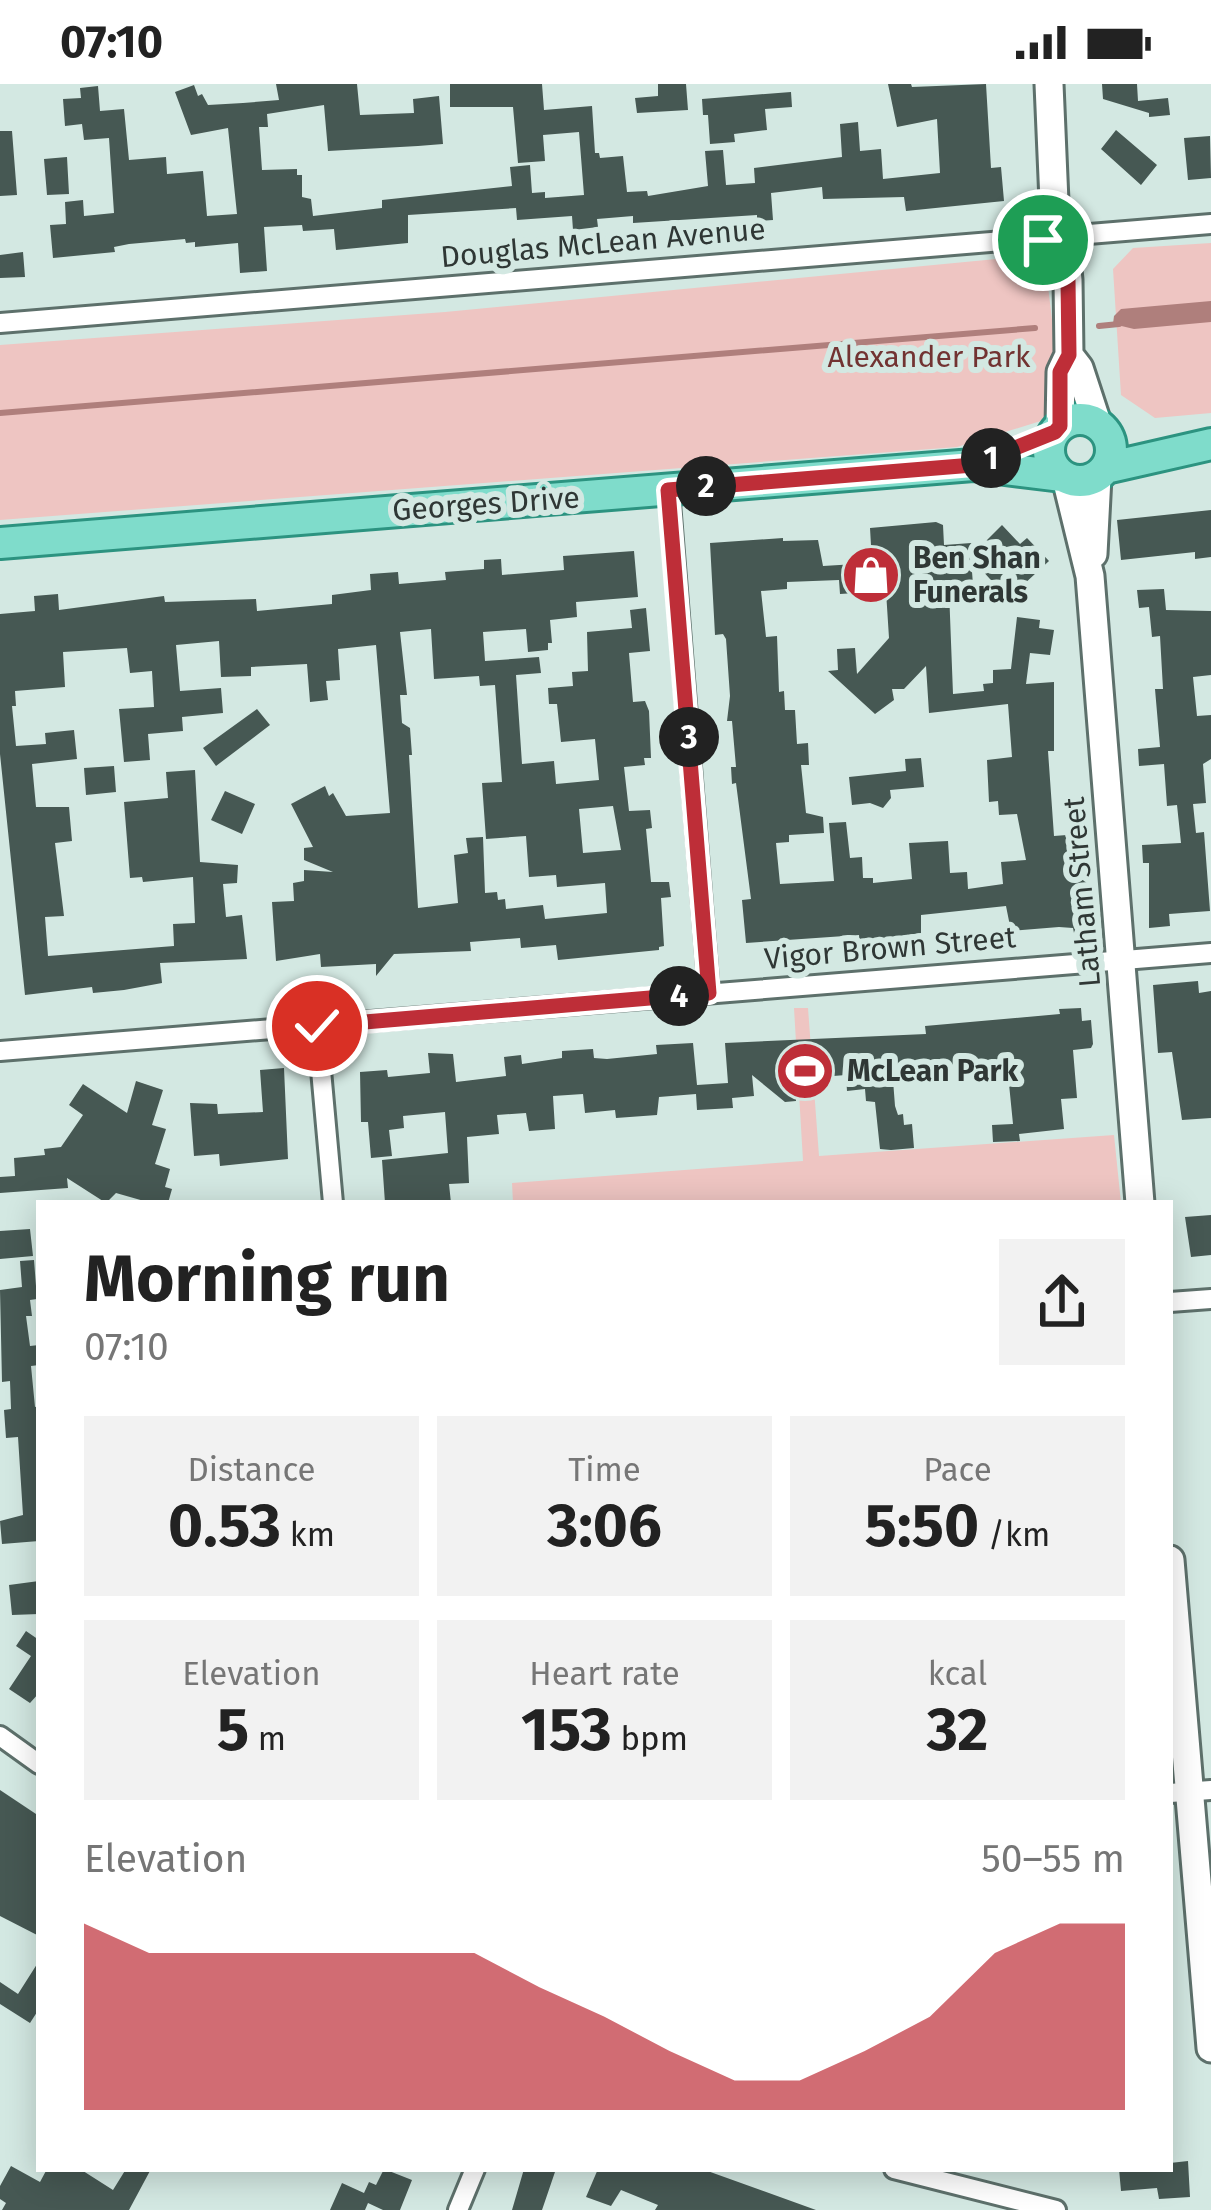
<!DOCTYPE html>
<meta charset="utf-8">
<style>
:root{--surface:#fff;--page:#f2f2f2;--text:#222;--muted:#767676;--accent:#be2e38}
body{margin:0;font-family:"Fira Sans",sans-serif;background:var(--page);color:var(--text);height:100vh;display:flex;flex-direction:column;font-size:45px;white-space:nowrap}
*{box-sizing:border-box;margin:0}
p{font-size:39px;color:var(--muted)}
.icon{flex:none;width:66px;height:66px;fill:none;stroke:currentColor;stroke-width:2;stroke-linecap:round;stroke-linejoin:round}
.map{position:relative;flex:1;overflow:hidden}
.panel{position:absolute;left:36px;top:1116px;width:1137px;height:972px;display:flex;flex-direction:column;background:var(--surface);border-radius:0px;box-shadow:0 6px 30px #0003}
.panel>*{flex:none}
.pin{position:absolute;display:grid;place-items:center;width:102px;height:102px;color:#fff;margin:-51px;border:6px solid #fff;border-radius:50%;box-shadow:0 3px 12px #0007}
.km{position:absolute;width:60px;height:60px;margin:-30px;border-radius:50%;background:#222;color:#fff;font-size:33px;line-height:60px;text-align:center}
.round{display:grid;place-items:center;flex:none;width:126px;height:126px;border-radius:0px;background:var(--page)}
.overview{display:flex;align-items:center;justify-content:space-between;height:204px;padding:0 48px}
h1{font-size:66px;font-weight:700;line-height:90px}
.stats{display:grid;grid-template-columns:repeat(3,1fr);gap:18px;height:204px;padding:12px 48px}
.stats div{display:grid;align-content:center;border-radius:0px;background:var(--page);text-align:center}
.stats b{font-size:60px;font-weight:700}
.stats small{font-size:33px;font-weight:400}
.stats p{font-size:33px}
.chart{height:336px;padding:24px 48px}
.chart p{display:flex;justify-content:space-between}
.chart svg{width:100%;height:216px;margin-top:12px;fill:var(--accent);opacity:.7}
.status{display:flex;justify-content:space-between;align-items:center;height:84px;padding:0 60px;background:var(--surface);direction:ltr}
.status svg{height:33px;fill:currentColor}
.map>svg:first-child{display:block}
.green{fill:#eec5c2}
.water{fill:#af7f7c}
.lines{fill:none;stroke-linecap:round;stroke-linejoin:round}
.stream{stroke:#af7f7c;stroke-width:6}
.building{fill:#465853;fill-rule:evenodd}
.minor-casing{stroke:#5d706b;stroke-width:24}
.secondary-casing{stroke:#5d706b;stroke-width:33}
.primary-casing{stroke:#2c9380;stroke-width:36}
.minor{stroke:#fff;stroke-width:18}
.secondary{stroke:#fff;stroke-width:27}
.primary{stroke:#7fdccb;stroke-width:30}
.route-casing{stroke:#fff;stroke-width:24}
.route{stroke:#be2e38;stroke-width:15}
.labels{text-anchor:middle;stroke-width:12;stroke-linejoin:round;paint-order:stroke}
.street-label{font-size:30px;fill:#2f3735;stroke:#d3e8e2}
.park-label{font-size:30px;fill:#723332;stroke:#d3e8e2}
.poi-label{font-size:30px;font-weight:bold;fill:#2f3735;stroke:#d3e8e2;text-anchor:start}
</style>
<div class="status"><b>07:10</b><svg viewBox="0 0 49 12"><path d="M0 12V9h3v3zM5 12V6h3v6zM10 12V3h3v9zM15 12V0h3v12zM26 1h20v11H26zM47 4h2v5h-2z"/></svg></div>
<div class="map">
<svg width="1211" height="2126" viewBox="0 0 1211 2126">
<rect width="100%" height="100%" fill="#d3e8e2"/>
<path class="green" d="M1211 159V329L1155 334 1121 311 1113 185 1133 164Z
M1017 173 1047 194 1060 302 1044 336 957 363 0 436V261L445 228Z
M794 924H808L819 1072 1114 1051 1121 1119H513L512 1099 803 1077Z"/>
<path class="water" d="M1211 217V238L1134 245 1113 240 1114 232 1121 225Z"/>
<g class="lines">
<path class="stream" d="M1099 242 1119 240
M0 329 1035 244"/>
</g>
<path class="building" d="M276 0H357L360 31 414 29 413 15 439 12 443 60 418 62 328 67 324 21 267 30 268 43H259L262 86 297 85V91H302V113L311 115 313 132 382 124V116L512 102 510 83 530 81 532 109 545 108V114L584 111 579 48 543 51 545 77 518 79 513 23H450V0H542L544 26 592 22 595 69H599L600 74 623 72 627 108 647 107 648 112 708 102 705 67 723 66 726 101 755 99 754 84 842 73 840 40 858 38 860 67 881 65 883 95 940 89 937 35 897 43 888 0H911L912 3 986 0 991 84 1001 83 1004 117 906 127 904 113 823 115 822 103 771 109 773 136 757 137V131L633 139V132L597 135 598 143 573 146 572 132 517 136 516 124 408 131V159L336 166 334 145 303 147 302 141 264 143 267 187 240 189 238 159 195 163V158L186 159 185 155 129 160 114 163 115 168 53 174 50 141 66 140 65 118 83 116 84 132 114 129 109 54 84 56 82 40 65 42 63 15 81 14 80 4 98 2 100 27 124 25 129 76 166 73 167 90 203 87 207 132 237 130 228 44 191 51 175 8 194 1 198 12 202 10 208 21 243 19 279 16Z
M658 0H686L688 26 637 29 635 14 658 12Z
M1102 0H1137L1138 17 1168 14 1170 31 1149 33V29L1103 15Z
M791 8 792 23 765 25 767 46 734 50 735 58 710 60 708 31H703L702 15Z
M1116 46 1157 81 1141 101 1101 65Z
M0 47H12L17 111 0 112Z
M1210 52 1211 94 1188 96 1184 54Z
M67 73 69 110 47 111 44 75Z
M23 168 25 193 0 194V171Z
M1211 426V473L1195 475V468L1121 476 1117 436Z
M936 438 943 441 944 461 985 458 1002 441 1020 460 1027 454 1049 477 1008 515 971 474 973 501 949 506 953 610 984 607 983 600 993 599V586L1011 585 1017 533 1040 536 1039 544 1054 546 1050 571 1030 569 1026 600 1054 598V667H1048L1054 752 1067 751 1069 783 1085 782 1091 848 1074 849 1073 844 1059 843 1011 847 1006 822 921 831V849L878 855V863L860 865 859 851 746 859 742 816 751 815 736 699 732 700 731 683H736L732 637H727L730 612 726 555 723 550 715 551 710 459 783 454V457L818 456 823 482 872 479 870 444ZM839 496 840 510 886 507 889 554 857 590 855 564 837 565 838 586 828 587 875 630 894 616 892 605H904L926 582 929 629 1008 620 1012 673 987 676 989 718 998 717 999 731 1017 730 1026 776 1001 778 1003 800 968 805 967 788 950 789 948 757 909 759 912 795 873 799V794H863L862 773 850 774 846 738 829 739 834 797 780 800 776 759 789 758V751L824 749 823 733 806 729 801 681H809L808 659 797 660 795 626H785L784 607 779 608 777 552 766 553 761 507 787 505V498Z
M634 467 638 513 576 518 577 533 550 536 552 559H548V566L528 568 526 545 483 548 485 577 539 573 541 589 516 591 522 680 554 677 556 700 599 696 595 655 561 658 557 620H549L548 604 573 602 572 588 588 587 587 548 632 544 630 526 646 524 650 567 629 569 633 618 645 617 649 627 651 674H644L645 681 624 683 629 727 650 726 652 744 646 745 651 798H669L671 813 661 814 664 862 659 863V866L558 876 556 861 521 864 520 854 470 858 471 867 394 870 376 892V880L321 883 320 870 276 877 272 818 294 817 293 799 304 797V786L333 788 304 776V764L313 763 291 720 325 702 329 712 333 709 346 732 390 729 376 561 338 565 340 596 326 597 328 616 310 618 307 580 251 583V592L221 593 219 557 176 561 180 607 221 604 223 629 182 633 183 647 148 650 150 676 124 678 119 625 154 623 152 587 130 589 127 564 63 568 65 603 15 607 16 622H12L16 662 46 660 45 649 74 646 77 675 32 680 36 723H69L72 757 55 759 64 832 45 833 48 872 174 862 173 840 195 839 193 793 143 798 142 793 130 794 124 718 168 714 166 688 195 686 200 778 238 781 237 799 223 800 226 833 242 831 247 875 160 879 162 899 124 906 93 909 92 903 25 911 0 670V530L35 527 34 512 58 510 59 526 164 512 165 518 256 515 257 527 332 520V511L371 506 370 490 398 488 399 500 446 496 445 488 484 485V476L501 475 502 491 564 486 563 472ZM431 545 434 595 479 592 480 602 495 601 502 698 482 699 486 755 526 752 529 793 556 791 557 803 605 799 607 829 545 835 543 821 506 825 505 815 498 816 497 808 485 809 483 753 466 754 468 769 454 771 458 819 418 824 409 671H412L410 644 402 639 400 611H407L400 548ZM613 722 621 766 583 769 579 725Z
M1164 505 1166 526 1211 527V591L1193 593 1197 632 1211 631V675L1203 680 1206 719 1193 720 1196 749 1204 748 1210 827 1169 830 1170 842 1149 844V779H1143L1142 761 1181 759 1177 721 1167 722 1164 680 1139 682 1138 665 1160 663 1155 605H1163L1160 552 1152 553 1149 523 1139 524 1137 506Z
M257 625 270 641 216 682 203 664Z
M921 674 924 703 890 706 891 714 883 724 870 719 852 721 849 693 906 687 905 675Z
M114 682 116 708 86 711 84 684Z
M225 707 255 720 242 750 211 736Z
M1198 897 1199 909 1211 907V1034L1182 1036 1172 968 1158 969 1153 901Z
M1081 924 1082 937 1091 936 1093 960 1091 964 1073 966 1077 1014 1061 1015 1064 1045 1019 1050 1020 1057 993 1058 992 1041 1013 1040 1008 990 959 994 958 984 929 986 928 980 892 983 895 1022 898 1031 903 1030 904 1041 912 1040 914 1064 891 1066 880 1065 875 1018 866 1017 865 1005 847 1007 846 991 795 995 796 1017 785 1018 752 991 754 1012 732 1014 733 1024 697 1026 696 1010 659 1013 657 1031 616 1034 615 1026 585 1029 583 1010 553 1012 555 1045 529 1047 526 1029 497 1031 499 1050 467 1053 469 1099 449 1100 451 1119H385L382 1076 448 1069 445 1028 403 1032 404 1044 389 1046 392 1072 371 1074 368 1038H361L360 988 387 986 388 993 430 989 428 969 453 970 456 998 506 992 504 973 521 971 522 980 562 974V967L593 965 594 974 607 975 657 970 656 961 693 959 697 1001 728 999 725 959 926 950 925 942 1060 930 1059 925Z
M284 984 288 1075 220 1082 219 1070 194 1072 190 1019 217 1020 218 1030 263 1028 260 986Z
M136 997 163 1006 152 1041 166 1045 155 1080 170 1085 165 1103 172 1105 168 1119H151L116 1109 106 1119 67 1094 68 1104 0 1109V1093L15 1092 14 1074 45 1071 44 1065 61 1063 83 1031 69 1021 83 1000 127 1029Z
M1211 1131V1171L1191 1173 1185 1133Z
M30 1145 33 1172 0 1175V1147Z
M34 1176 37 1215 30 1216 32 1232H26L30 1262 39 1261V1281L31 1282 35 1323 39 1322V1457L2 1460 0 1437 23 1431 18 1353 6 1354 4 1326 11 1325 10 1297 2 1298 0 1206 22 1203 20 1177Z
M39 1497V1530L12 1531 9 1501Z
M26 1547 39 1556V1609L30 1619 9 1605 31 1572 16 1562Z
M0 1706 39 1732V1852L0 1832Z
M39 1877V1925L30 1939 0 1920V1898L18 1910Z
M1188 2077 1190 2113 1159 2115 1157 2104 1121 2107 1119 2085H1170V2079Z
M11 2082 40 2098 47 2085H80L113 2106 126 2085H151L129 2126H2L6 2119 0 2115V2102Z
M384 2085 412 2096 400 2126H383L368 2119 365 2126H330L342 2099 364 2109 369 2098 376 2101Z
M524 2085H556L542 2126H512Z
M598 2085H702L816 2126H655L658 2121 621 2106 611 2122 586 2113Z"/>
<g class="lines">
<defs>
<path id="minor" d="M0 239 1211 140
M669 406 709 909
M317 942 333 1119
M0 967 1211 869
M1170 1218 1211 1215
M0 1652 39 1680
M1170 1709 1211 1706
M894 2085 1056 2126
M458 2126 475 2085"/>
<path id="secondary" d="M1049 0 1055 141 1065 166 1068 196 1069 271 1061 288 1060 342
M1069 271 1079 284 1097 339
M1066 394 1090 492 1140 1119
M1093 470 1097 393
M1170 1476 1211 1964"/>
<path id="primary" d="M1049 366a31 31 0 1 1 62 0a31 31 0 1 1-62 0Z
M1106 384 1211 360
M0 459 973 381 1062 392"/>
</defs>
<use href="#minor" class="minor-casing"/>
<use href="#secondary" class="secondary-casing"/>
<use href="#primary" class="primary-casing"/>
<use href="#minor" class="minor"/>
<use href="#secondary" class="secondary"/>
<use href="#primary" class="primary"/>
</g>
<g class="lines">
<defs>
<path id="route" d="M317 942 709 909 668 406 973 381 1055 348 1060 342V288L1069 271 1068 196 1061 154 1043 156"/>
</defs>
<use href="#route" class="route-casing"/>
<use href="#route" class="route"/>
</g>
<defs>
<symbol id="shop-disc" viewBox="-11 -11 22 22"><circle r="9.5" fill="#be2e38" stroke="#d3e8e2"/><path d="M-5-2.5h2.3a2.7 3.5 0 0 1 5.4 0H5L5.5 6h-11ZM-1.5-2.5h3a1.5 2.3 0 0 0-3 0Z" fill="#fff"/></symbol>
<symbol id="stadium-disc" viewBox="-11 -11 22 22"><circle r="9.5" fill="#be2e38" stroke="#d3e8e2"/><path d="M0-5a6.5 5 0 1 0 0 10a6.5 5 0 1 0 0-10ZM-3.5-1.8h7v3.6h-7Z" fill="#fff"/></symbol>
</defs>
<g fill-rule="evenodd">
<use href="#shop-disc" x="838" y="458" width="66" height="66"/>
<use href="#stadium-disc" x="772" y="954" width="66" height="66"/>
</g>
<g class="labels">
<g class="street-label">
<text transform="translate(603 159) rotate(-5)" y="10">Douglas McLean Avenue</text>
<text transform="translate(486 420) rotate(-4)" y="10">Georges Drive</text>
<text transform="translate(1082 808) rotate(-95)" y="10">Latham Street</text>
<text transform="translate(890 864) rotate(-5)" y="10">Vigor Brown Street</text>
</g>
<g class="park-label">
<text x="929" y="283">Alexander Park</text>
</g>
<g class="poi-label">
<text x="913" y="484">Ben Shan<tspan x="913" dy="34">Funerals</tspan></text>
<text x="847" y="997">McLean Park</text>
</g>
</g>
</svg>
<div class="pin" style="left:1043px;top:156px;background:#1e9e55"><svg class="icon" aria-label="arrive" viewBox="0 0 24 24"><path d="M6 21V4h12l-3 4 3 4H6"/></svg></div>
<div class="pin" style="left:317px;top:942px;background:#d93025"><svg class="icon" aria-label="check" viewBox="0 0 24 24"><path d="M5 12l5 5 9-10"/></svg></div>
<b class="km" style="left:991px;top:374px">1</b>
<b class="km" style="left:706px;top:402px">2</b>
<b class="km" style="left:689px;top:653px">3</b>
<b class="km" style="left:679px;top:912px">4</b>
<section class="panel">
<div class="overview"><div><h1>Morning run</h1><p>07:10</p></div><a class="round"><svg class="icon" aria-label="share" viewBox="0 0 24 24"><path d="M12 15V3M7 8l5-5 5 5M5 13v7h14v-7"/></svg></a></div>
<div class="stats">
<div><p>Distance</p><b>0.53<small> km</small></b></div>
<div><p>Time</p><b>3:06</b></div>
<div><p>Pace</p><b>5:50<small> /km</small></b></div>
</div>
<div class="stats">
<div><p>Elevation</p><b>5<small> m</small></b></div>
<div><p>Heart rate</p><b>153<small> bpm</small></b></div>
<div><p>kcal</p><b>32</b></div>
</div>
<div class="chart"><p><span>Elevation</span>50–55 m</p>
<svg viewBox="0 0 160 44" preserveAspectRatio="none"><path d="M0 44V6L10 12L20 12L30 12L40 12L50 12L60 12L70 19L80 25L90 32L100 38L110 38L120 32L130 25L140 12L150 6L160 6V44z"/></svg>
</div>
</section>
</div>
